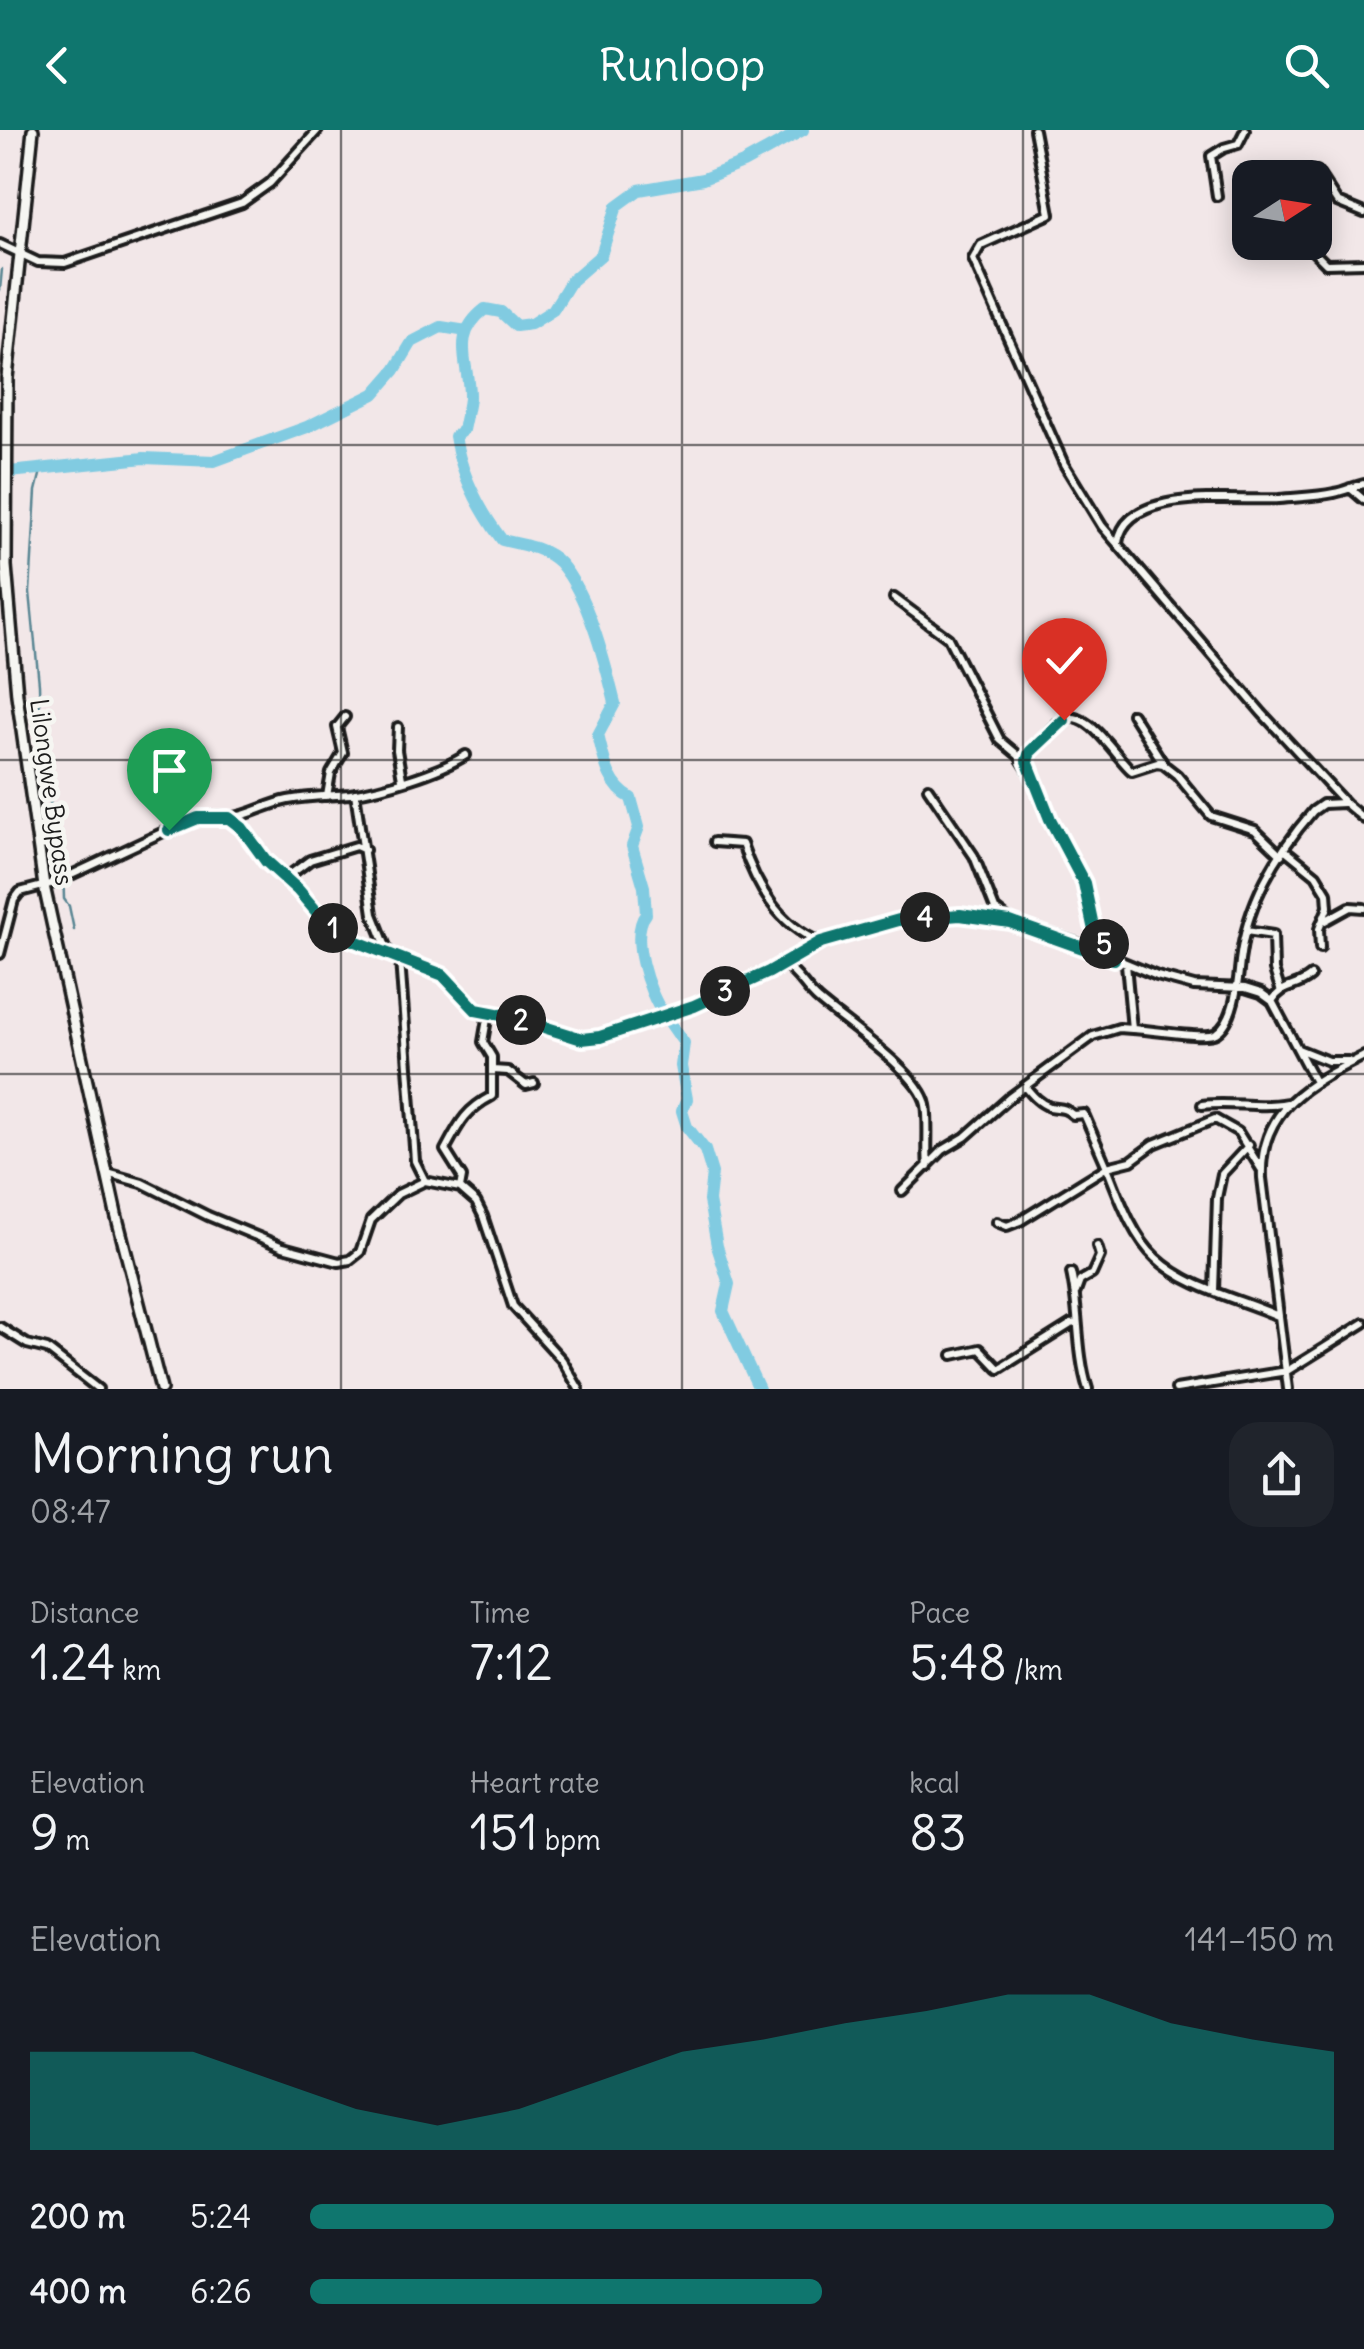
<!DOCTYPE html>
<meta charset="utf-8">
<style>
:root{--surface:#171b24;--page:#20242c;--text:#f1f3f6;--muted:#9ea1a6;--accent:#0f766e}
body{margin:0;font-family:Delius,sans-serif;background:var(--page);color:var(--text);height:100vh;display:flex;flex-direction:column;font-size:38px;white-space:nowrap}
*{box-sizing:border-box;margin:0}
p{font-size:32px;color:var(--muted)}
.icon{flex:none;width:55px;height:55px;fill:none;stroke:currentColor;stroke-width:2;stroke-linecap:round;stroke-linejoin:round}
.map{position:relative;height:1259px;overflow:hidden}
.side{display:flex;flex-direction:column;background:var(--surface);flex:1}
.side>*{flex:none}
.needle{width:65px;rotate:78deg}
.buttons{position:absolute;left:1232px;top:30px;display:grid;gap:20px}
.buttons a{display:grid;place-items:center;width:100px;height:100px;border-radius:20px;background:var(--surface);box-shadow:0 5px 25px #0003;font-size:50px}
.pin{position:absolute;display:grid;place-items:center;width:85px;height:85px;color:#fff;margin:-102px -42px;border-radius:50% 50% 50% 0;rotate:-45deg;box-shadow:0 0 10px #0007}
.pin .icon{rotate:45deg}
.km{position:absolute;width:50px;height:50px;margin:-25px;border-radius:50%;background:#222;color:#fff;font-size:28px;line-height:50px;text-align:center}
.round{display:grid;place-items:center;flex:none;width:105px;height:105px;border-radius:30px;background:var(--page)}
.head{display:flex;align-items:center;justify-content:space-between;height:170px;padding:0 30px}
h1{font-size:55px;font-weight:600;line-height:75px}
.figures{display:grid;grid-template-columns:repeat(3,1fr);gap:15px;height:170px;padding:10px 30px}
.figures div{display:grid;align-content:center}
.figures b{font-size:50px;font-weight:600}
.figures small{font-size:28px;font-weight:400}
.figures p{font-size:28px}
.chart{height:280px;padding:20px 30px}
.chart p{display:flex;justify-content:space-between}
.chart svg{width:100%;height:180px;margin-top:10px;fill:var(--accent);opacity:.7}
ul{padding:0 30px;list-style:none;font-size:32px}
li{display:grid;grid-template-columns:160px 120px 1fr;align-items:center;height:75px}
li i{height:25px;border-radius:12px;background:var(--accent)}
header{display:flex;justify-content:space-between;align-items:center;height:130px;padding:0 30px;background:var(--accent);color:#fff;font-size:45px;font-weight:600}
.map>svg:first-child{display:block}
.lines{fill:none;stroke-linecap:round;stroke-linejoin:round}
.stream{stroke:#598592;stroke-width:2.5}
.river{stroke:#81cbe1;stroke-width:12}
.minor-casing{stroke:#1c1c1c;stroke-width:14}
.primary-casing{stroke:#1c1c1c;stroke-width:16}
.minor{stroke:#f6f6f2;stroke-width:6}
.primary{stroke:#f6f6f2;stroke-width:9}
.route-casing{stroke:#fff;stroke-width:20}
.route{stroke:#0f766e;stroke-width:12}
.grid{fill:none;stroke:#1c1c1c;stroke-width:2.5;stroke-opacity:0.55}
.labels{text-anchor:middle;stroke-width:9;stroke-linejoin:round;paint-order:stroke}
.street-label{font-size:25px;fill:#1c1c1c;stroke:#f6f6f2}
</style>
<header><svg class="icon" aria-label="back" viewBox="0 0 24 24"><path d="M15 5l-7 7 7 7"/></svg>Runloop<svg class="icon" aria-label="search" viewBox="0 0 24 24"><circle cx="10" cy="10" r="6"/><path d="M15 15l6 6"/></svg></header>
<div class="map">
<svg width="1364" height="1259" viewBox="0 0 1364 1259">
<rect width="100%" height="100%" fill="#f2e7e8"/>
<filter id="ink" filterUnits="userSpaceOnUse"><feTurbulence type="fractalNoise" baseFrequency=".01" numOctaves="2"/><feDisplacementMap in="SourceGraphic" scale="20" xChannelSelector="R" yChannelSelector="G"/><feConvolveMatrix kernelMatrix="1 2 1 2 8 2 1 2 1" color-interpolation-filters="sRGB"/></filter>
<g filter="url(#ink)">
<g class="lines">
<path class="stream" d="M0 160 2 139
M41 341 36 361 30 462 39 554 41 627 63 736 64 769 69 776 74 800"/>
<path class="river" d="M0 343 144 328 214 331 307 297 374 264 395 240 412 212 441 197 467 201
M663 883C648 862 629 805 646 784L644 757 632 716 639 697 631 668C608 656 604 629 598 605L615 573C605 532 588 465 560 433 546 418 521 414 502 410 479 379 461 345 455 306L463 300C465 290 468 278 469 268 470 233 449 207 485 179L501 182 516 196 531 194 553 180 571 151 601 125 617 76 639 60 703 49 743 33 803 0
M666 887 684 913 681 936 687 969 682 981 687 997 705 1020 712 1043 709 1071 717 1116 729 1154 723 1181 759 1259"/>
<defs>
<path id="minor" d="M1034 0 1050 84 981 115 973 129 1064 334 1102 396 1262 583 1345 673 1364 689
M1317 41 1337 72 1364 83
M1217 66 1211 26 1224 18 1238 14 1245 0
M1304 112 1326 134 1364 133
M0 114 38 132 65 133 242 73 270 53 318 0
M1350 358 1364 370
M1118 413C1125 355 1238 372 1279 369 1297 367 1316 367 1334 363 1345 361 1354 356 1364 354
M894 468 948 508 1000 610 1019 626 1034 649 1050 689 1084 753 1093 796 1114 829
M1132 584 1163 633
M398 597 397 620 402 649
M1028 634C1027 621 1035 617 1043 608 1048 603 1054 595 1060 591 1087 574 1115 627 1132 641L1157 633 1163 634 1177 645 1211 686 1255 700 1281 725
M928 658 974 726 995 779 1010 791
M355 663 373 784 389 824
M327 666 331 643 343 623 337 597 345 587
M230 688C252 685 267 674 288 670 309 666 329 666 350 664 383 659 438 643 466 625
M714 712 742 714C756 755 778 795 820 812
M1284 719 1316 745 1327 763 1328 777 1319 799 1320 818
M287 747 310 730 356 716 365 720
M1321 793 1350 777 1364 778
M1246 801 1273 805 1274 840 1280 859
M0 824 14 770 20 762 54 753 185 692 218 686 229 688 242 698 267 731 297 759 328 795 347 808 443 845 476 880 512 887 582 909 600 907 694 876 769 841 821 812 877 795 938 785 981 787 1010 792 1083 815 1157 846 1194 856 1245 858 1261 863 1272 871 1314 950
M400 830 414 1017 415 1031 425 1051
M784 835C797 842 804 857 816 868 841 891 920 942 926 975 929 988 926 1021 928 1037
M1272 871C1285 852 1295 860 1311 846
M1132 899C1149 899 1204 910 1216 903 1235 891 1238 852 1240 831 1247 773 1275 725 1313 681L1323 674 1343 673
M1298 919 1328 931H1348
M493 940 508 941 526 955 534 953
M1025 956C1032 965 1039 973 1050 977 1061 979 1064 977 1073 985L1084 984 1107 1037 1131 1031 1154 1014 1215 989 1238 1002 1261 1039
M1202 975C1231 971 1259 979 1287 973
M107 1043 142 1053 208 1086 283 1117 339 1132 350 1130 360 1122 371 1090 398 1064 425 1051 460 1058 476 1072 483 1086 513 1176 562 1230 579 1259
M460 1058 462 1047 445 1020C459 994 465 980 492 966V927L483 912 487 889 483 883
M902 1061 943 1020 965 1007 1009 968 1093 906 1119 898 1132 899 1126 834
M997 1092 1007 1096 1020 1091 1107 1037C1119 1067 1132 1106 1156 1128 1189 1159 1238 1168 1278 1186
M1071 1143C1080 1182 1076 1221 1088 1259
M1214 1161 1217 1068 1222 1044 1249 1015
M1076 1162 1080 1151 1092 1144 1100 1126 1097 1116
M0 1197 27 1214 47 1219 98 1259
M953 1225 980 1219 999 1239 1071 1194 1077 1193
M1176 1259 1287 1241 1364 1193
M1288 1259 1262 1048C1259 978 1310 953 1364 926"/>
<path id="primary" d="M33 0 7 248 6 436 17 565 44 756 116 1084 161 1259"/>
</defs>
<use href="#minor" class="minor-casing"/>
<use href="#primary" class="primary-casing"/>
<use href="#minor" class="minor"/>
<use href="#primary" class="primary"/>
</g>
</g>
<g class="lines" filter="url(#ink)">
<defs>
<path id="route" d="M169 700 198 688H229L242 698 266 731 298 760 328 795 347 808 443 845 476 880 512 887 582 909 600 907 694 876 769 842 821 812 899 790 960 785 1010 792 1114 829 1093 796 1084 753 1050 689 1027 631 1030 622 1064 590"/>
</defs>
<use href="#route" class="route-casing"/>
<use href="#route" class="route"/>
</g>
<path class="grid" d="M341 0V1259M682 0V1259M1023 0V1259M0 315H1364M0 630H1364M0 944H1364"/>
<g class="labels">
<g class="street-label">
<text transform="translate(52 662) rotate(82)" y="9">Lilongwe Bypass</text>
</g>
</g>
</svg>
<div class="buttons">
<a><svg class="needle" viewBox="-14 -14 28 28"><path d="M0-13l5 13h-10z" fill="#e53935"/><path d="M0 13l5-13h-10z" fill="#9ea1a6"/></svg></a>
</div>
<div class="pin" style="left:169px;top:700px;background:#1e9e55"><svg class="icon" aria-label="arrive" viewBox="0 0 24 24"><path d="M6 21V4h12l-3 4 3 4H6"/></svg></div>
<div class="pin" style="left:1064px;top:590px;background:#d93025"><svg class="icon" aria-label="check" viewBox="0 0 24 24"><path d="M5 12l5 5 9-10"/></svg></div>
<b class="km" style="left:333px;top:798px">1</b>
<b class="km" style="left:521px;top:890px">2</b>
<b class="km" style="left:725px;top:861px">3</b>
<b class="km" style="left:925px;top:787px">4</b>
<b class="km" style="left:1104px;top:814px">5</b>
</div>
<section class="side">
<div class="head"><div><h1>Morning run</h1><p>08:47</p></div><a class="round"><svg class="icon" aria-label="share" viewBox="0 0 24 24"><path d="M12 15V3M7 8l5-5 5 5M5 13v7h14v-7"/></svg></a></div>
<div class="figures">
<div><p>Distance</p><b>1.24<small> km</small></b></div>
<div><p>Time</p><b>7:12</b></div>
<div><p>Pace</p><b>5:48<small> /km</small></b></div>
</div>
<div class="figures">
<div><p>Elevation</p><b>9<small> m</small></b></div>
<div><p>Heart rate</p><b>151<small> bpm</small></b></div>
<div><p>kcal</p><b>83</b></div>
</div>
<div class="chart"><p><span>Elevation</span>141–150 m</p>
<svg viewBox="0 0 160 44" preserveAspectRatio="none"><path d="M0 44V20L10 20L20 20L30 27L40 34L50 38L60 34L70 27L80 20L90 17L100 13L110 10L120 6L130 6L140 13L150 17L160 20V44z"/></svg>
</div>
<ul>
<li><b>200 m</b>5:24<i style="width:100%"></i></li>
<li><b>400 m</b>6:26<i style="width:50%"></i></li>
</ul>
</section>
